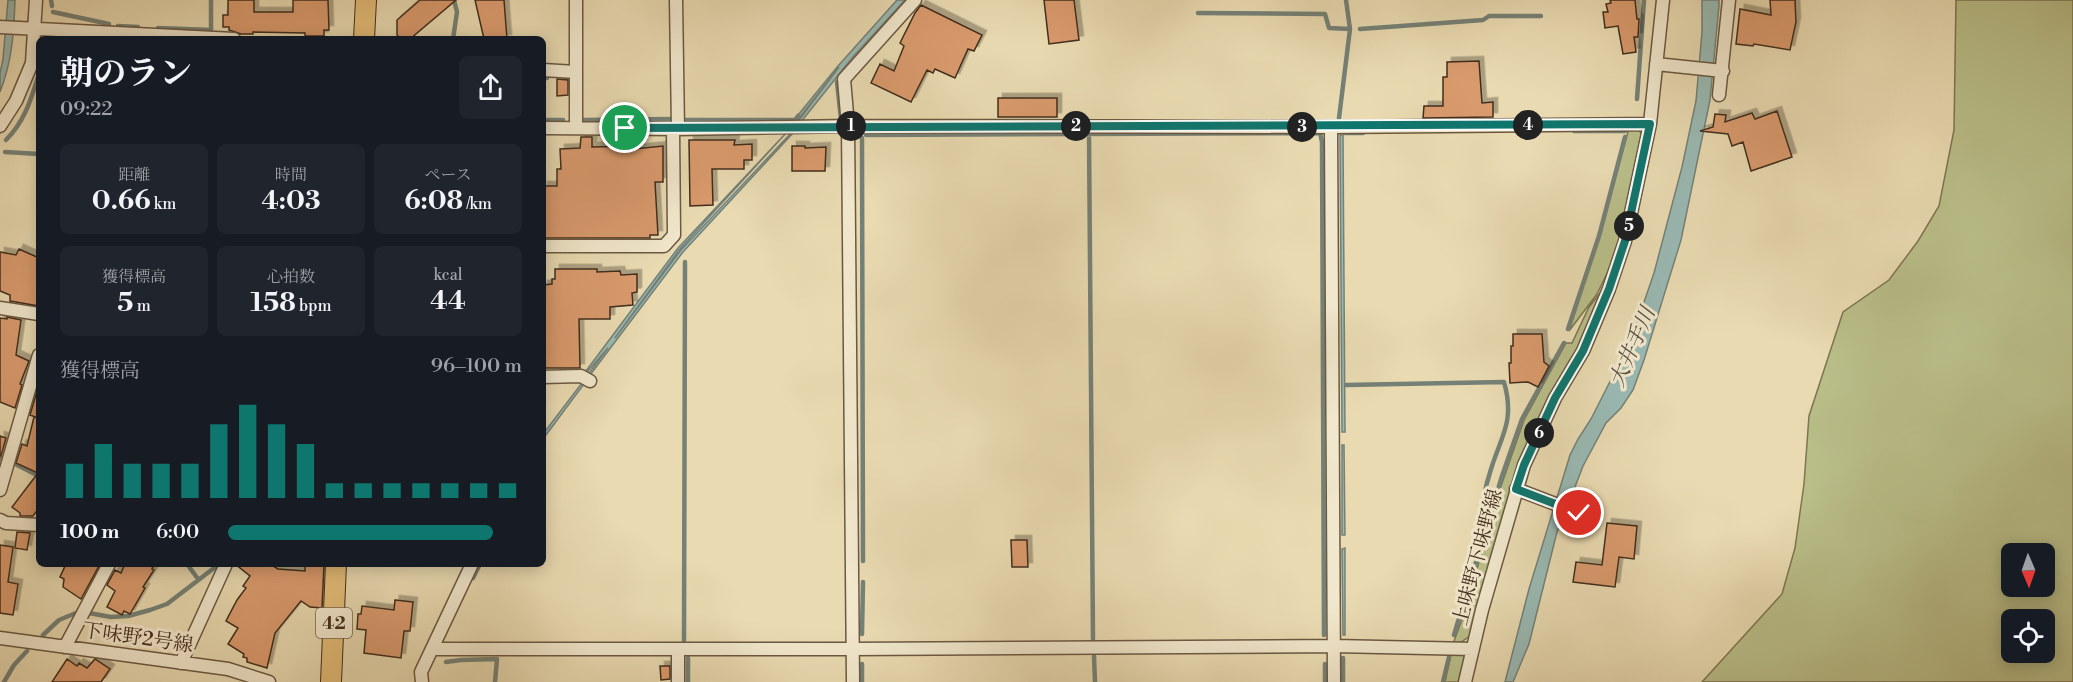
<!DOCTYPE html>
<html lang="ja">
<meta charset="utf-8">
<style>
:root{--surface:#171b24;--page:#20242c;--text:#f1f3f6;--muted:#9ea1a6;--accent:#0f766e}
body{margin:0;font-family:"Libre Bodoni","Noto Serif JP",serif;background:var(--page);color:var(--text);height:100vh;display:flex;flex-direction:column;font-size:22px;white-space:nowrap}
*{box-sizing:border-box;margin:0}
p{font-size:20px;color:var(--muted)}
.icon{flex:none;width:33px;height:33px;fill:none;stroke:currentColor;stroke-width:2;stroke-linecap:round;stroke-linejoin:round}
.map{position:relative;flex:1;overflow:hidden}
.side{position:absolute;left:36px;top:36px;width:510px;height:531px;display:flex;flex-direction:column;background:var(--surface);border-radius:9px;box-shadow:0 3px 15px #0003}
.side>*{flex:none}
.needle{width:39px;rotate:178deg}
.controls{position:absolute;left:2001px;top:543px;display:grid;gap:12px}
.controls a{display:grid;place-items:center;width:54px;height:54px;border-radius:9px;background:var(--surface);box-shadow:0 3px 15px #0003;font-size:30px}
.pin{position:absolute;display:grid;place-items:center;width:51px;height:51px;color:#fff;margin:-26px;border:3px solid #fff;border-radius:50%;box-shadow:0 2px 6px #0007}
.km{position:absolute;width:30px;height:30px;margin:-15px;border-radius:50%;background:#222;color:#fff;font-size:16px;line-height:30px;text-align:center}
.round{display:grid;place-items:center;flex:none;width:63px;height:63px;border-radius:9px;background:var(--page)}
.headline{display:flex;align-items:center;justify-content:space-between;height:102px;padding:0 24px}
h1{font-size:33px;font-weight:700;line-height:45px}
.figures{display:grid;grid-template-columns:repeat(3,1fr);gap:9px;height:102px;padding:6px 24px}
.figures div{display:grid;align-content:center;border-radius:9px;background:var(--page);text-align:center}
.figures b{font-size:26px;font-weight:700}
.figures small{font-size:16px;font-weight:400}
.figures p{font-size:16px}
.chart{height:168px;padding:12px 24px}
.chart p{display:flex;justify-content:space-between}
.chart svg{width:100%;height:108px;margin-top:6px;stroke:var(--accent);stroke-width:6}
ul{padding:0 24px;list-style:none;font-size:20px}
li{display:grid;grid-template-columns:96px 72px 1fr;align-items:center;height:45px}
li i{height:15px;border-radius:8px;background:var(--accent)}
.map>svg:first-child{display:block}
.green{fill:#b9be89;stroke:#7c7652;stroke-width:1.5;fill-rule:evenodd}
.water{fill:#99b9b3;stroke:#758177;stroke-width:1.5}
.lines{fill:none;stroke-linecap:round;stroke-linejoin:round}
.stream{stroke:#758177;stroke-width:4.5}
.building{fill:#d99a6d;stroke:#402d1c;stroke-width:1.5;filter:url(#shadow)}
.minor-casing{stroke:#6a5841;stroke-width:15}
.primary-casing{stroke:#402d1c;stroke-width:22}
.minor{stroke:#f1e7cc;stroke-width:12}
.primary{stroke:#e4bd78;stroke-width:20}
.route-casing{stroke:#fff;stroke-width:12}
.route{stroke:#0f766e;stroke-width:8}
.labels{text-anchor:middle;stroke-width:6;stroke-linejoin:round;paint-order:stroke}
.shield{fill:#f1e7cc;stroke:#756551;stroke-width:1.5}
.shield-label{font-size:18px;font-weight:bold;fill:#402d1c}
.street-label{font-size:20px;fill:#402d1c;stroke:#f1e7cc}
.water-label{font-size:21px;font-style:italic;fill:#565042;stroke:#f1e7cc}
</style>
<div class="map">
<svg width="2073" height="682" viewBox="0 0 2073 682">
<defs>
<filter id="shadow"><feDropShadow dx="4.5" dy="-4.5" stdDeviation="0" flood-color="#0004"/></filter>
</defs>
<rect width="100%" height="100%" fill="#e9dab1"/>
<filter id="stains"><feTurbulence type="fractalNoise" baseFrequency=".00333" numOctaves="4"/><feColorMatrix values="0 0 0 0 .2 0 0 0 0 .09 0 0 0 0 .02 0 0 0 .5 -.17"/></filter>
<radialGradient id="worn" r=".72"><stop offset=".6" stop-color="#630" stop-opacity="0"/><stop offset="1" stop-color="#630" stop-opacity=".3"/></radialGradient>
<path class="green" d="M1956 0H2073V682H1702L1782 594 1795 548 1804 484 1809 416 1843 312 1889 280 1918 241 1939 206 1954 130ZM2012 554H2044V586H2012ZM2012 620H2044V652H2012Z
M1629 128 1639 130 1643 137 1618 251 1597 294 1569 331 1602 227Z
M1605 291 1577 350 1532 433 1518 470 1470 636 1461 642 1453 644 1464 614 1499 492 1524 420 1566 343H1572L1589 307 1601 292Z
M1452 650 1461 652 1465 657 1462 682H1445Z"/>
<path class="water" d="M8 0H15C14 32 12 62 0 92V73L3 59Z
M897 0H905L852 58 801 122 799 120 839 67 796 122 794 120 838 66Z
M1702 0H1719V6L1710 100 1681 240 1644 360 1633 390 1621 408 1606 423 1583 466 1565 513 1557 532 1529 644 1513 682H1505L1529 589 1570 455 1578 439 1591 419 1631 340 1654 273 1682 167 1696 101 1702 32Z
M787 132 679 250 615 338 681 250 792 132 793 133 683 252 590 375 589 373 608 348 587 372 586 371 678 248Z
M1340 135H1343L1345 432H1342Z
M582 383 584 384 543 439V434Z
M1342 445H1344L1345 535H1342Z
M1345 548V635H1343L1342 549Z"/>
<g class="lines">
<path class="stream" d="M51 0 52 6
M53 12 109 24
M1198 13 1325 14 1329 28 1350 29
M118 26 138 27
M158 28 211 30V0
M1360 29 1483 20 1489 16H1541
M453 39 457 12 454 0
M543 78H547
M837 82 841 119
M1637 99 1644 0
M1339 118 1350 29 1346 0
M543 120H563
M584 120 672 119
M686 120H795L798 116
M1574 131H1625
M1345 133H1363
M1089 134 1093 639
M866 135 1320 133 1322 142 1324 635
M862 138 863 561
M6 140C25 121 31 99 39 74
M5 152 39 154
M1568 329 1599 236 1625 137
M1346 385 1504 382C1516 424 1499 438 1489 476 1482 497 1482 517 1483 540
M0 458 2 459
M15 464 39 476
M187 564 198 579
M473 578 480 564
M89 613 111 617 128 616 150 610 167 604 218 565
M862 634 863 582
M43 635 59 620 76 613
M1454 635 1502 476 1522 419 1564 343
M684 641 685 262
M1094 656 1095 682
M688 658V682
M1343 658V682
M446 662 461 660 497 659 495 682
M862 664V682
M1325 664V682
M4 682 14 665 27 651
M1443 682 1449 657"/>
</g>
<path class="building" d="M228 0H254V12H293V0H328L329 30H324V36H305V33L253 32V34H241L229 30V27H223V15H228Z
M420 0H456L410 39H401L397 35V20Z
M475 0H504L507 39H484Z
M1044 0H1074L1079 40 1049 44Z
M1610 0H1635L1637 19H1639L1638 37H1634L1636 52 1623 54 1618 26 1605 28 1603 12H1608L1606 4 1611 3Z
M1770 0H1795L1796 22 1790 50 1754 44 1753 46 1736 44 1740 9 1771 15Z
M921 5 982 35 974 51 968 49 955 78 935 69 933 73 927 70 911 102 871 83 880 64 894 71 904 46 900 43 915 13Z
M1479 61 1482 103 1493 102V117L1423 118 1424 106H1443V77H1447V62Z
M557 79 568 80V95L557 96Z
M998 98H1057V117H998Z
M1777 111 1792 157 1751 171 1743 142 1732 146 1728 134 1700 131 1713 127 1715 114 1726 115 1725 122 1752 113 1755 119Z
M581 137H592V147L634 146V149L663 146V182H655L658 235H650V238H543V186H557V169H561L560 149 580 148Z
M689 140H735L734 145 752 144V160H744V169H712L713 205 690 206Z
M792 146H805V148L826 147 825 171H792Z
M19 249 39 258V306L10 301V295L0 291V252L16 255Z
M555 269H597V272L620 271 621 275 637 274V292L632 293 633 305 610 307V319H579L580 368H543V285L552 284V279H555Z
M7 317 21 320 16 355 29 361 20 384 22 385 15 408 0 402V318L7 319Z
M1513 334H1542L1544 362 1549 366 1538 387 1528 382 1510 383 1509 363H1511V346H1513Z
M37 391 39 392V508L33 516H20V513L12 507 38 473 16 463 22 444 27 446 34 417 38 418 30 415Z
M0 436 6 438 1 456H0Z
M1607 523 1637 526 1634 559 1619 557 1615 587 1573 582 1576 562 1602 565Z
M17 532 30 533 27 550 15 548Z
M1011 540H1027L1028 567H1012Z
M0 545 13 547 8 582 18 584 13 615 0 613Z
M66 564H100L81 599 63 587 64 579 60 577Z
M125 564H154L152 569 154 570 143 587 145 588 130 614 124 611 122 615 107 607 115 591 107 585 115 570 121 573Z
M235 564H270L278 569 305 571V564H324L322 608 310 607 301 601 275 633 267 668 247 662V658L243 657 244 654 228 644 238 628 226 621 237 600 246 588 243 586 250 576Z
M395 600 413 602 410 631H404L401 658 364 653 366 630 357 629 358 614H361L362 606 394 610Z
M67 659 77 666 79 663 87 668 95 659 110 669 101 682H52Z
M660 666H670V679L661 680Z"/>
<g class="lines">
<defs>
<path id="minor" d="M576 0V128
M676 0 678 129
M0 27 136 34
M136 39V34L234 39
M1656 64 1723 71
M543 70 576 72
M1719 95 1729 0
M0 126 16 101 32 63 36 0
M1331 127 1334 682
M543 128 678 129 848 126 1331 127 1650 124
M543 246H664L674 235 673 129
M0 308 39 314
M543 377 581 376 590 381
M1516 489 1579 513
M0 490 39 355
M0 520 6 523 39 525
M0 638 228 669 269 682
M65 647 109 564
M433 649H853L1334 646 1473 649
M678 649V682
M181 663 226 564
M422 682 421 672 472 564
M853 682 848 126 844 79 915 0
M1465 682 1482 610 1524 465 1555 398 1583 351 1609 289 1625 241 1650 124 1663 0"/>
<path id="primary" d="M364 39 366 0
M331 682 336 564"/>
</defs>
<use href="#minor" class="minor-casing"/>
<use href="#primary" class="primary-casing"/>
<use href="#minor" class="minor"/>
<use href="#primary" class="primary"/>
</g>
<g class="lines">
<defs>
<path id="route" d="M625 128 1650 124 1625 241 1609 289 1583 351 1555 398 1524 465 1516 489 1579 513"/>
</defs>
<use href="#route" class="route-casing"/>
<use href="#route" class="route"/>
</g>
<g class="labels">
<rect class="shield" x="316" y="608" width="36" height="30" rx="4.5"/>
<g class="shield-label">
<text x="334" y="629">42</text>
</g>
<g class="street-label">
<text transform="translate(1477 557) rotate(-75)" y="7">上味野下味野線</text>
<text transform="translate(138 637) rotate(8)" y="7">下味野2号線</text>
</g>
<g class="water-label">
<text transform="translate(1632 347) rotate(-67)" y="7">大井手川</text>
</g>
</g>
<rect width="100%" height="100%" filter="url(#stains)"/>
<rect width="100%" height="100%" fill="url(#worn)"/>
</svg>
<div class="controls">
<a><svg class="needle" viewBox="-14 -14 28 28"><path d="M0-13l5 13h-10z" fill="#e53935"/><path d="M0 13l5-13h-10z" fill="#9ea1a6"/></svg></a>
<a><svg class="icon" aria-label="locate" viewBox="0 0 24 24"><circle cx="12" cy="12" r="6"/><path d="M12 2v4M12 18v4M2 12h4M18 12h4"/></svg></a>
</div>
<div class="pin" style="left:625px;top:128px;background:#1e9e55"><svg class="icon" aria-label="arrive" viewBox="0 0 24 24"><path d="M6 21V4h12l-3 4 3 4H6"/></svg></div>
<div class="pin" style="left:1579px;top:513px;background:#d93025"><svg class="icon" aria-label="check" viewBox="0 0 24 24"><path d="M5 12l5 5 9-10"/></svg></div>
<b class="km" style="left:851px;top:126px">1</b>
<b class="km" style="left:1076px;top:126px">2</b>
<b class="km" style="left:1302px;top:127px">3</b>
<b class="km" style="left:1528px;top:125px">4</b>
<b class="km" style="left:1629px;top:226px">5</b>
<b class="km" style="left:1539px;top:433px">6</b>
<section class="side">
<div class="headline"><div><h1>朝のラン</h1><p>09:22</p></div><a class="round"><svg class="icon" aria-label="share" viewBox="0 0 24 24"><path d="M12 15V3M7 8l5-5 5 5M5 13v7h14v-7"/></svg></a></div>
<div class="figures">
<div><p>距離</p><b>0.66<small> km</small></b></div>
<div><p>時間</p><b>4:03</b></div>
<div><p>ペース</p><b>6:08<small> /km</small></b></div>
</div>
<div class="figures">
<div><p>獲得標高</p><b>5<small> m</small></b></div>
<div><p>心拍数</p><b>158<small> bpm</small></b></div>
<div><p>kcal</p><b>44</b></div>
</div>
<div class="chart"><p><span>獲得標高</span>96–100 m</p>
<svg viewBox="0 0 160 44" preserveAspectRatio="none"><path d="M5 44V30M15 44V22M25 44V30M35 44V30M45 44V30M55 44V14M65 44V6M75 44V14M85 44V22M95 44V38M105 44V38M115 44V38M125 44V38M135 44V38M145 44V38M155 44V38"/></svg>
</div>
<ul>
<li><b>100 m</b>6:00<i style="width:90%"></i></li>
</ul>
</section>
</div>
